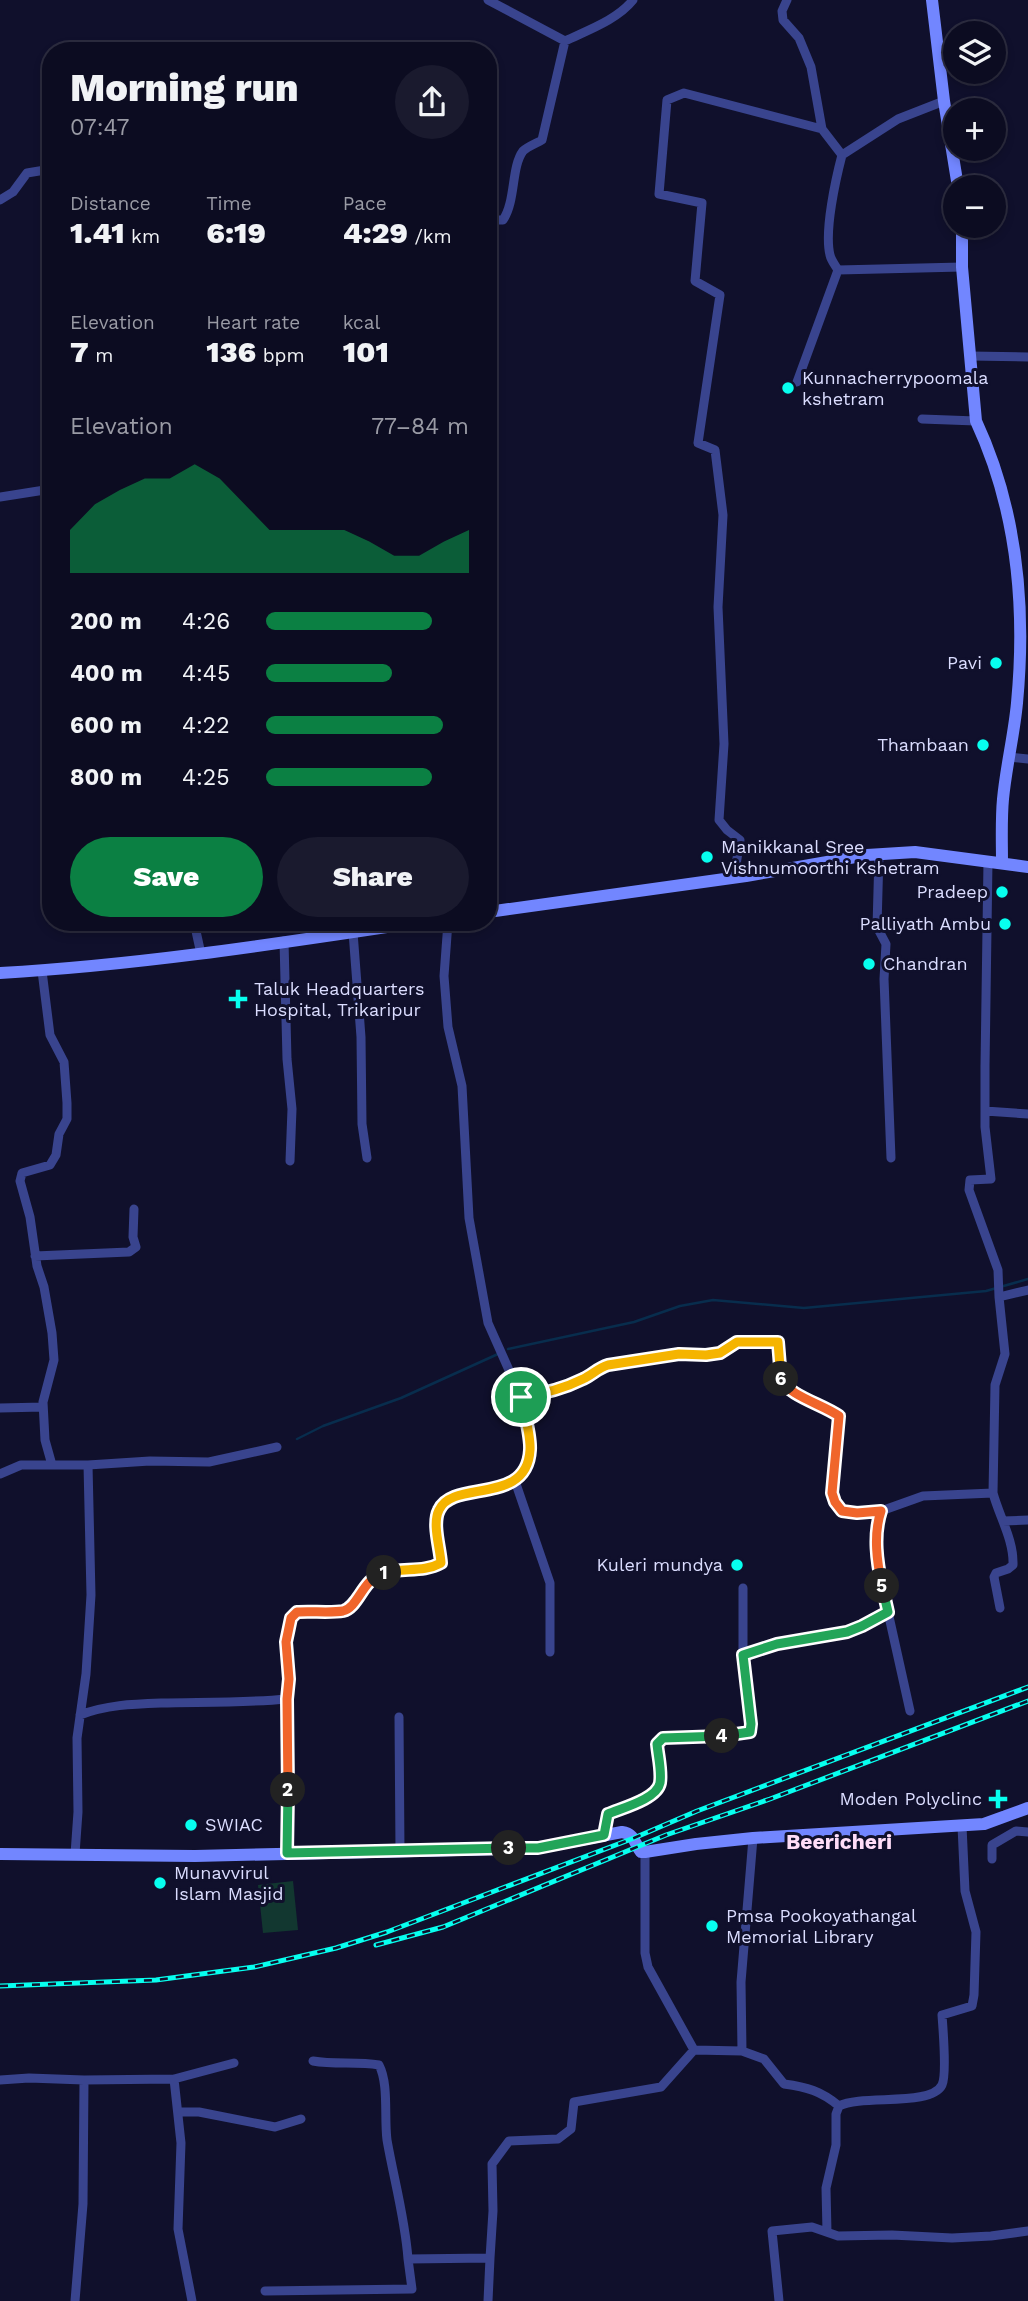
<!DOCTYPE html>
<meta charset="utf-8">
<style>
:root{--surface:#0c0c21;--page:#1a1a2e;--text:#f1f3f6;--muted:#9a9ba5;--line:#2c2c3f;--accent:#0b8043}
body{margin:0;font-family:"Work Sans",sans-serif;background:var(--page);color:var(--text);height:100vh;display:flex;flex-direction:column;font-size:26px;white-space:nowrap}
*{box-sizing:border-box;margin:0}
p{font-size:23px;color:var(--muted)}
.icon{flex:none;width:38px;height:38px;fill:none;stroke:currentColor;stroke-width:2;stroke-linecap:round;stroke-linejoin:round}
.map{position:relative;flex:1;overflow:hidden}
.side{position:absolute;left:42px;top:42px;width:455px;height:889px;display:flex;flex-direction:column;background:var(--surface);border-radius:28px;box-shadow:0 4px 10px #0003,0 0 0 2px var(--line)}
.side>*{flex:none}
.fabs{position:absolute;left:943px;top:21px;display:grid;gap:14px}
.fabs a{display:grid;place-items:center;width:63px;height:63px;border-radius:50%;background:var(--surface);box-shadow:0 4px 10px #0003,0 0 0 2px var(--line);font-size:35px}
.pin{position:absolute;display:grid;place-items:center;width:60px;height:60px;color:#fff;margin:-30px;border:4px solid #fff;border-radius:50%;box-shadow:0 2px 7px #0007}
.km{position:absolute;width:35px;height:35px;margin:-18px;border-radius:50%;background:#222;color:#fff;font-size:19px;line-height:35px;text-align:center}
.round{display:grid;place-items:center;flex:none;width:74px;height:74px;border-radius:37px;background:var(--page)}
.overview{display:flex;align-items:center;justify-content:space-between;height:119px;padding:0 28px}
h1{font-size:38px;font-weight:800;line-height:52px}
.figures{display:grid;grid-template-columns:repeat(3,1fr);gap:10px;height:119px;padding:7px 28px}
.figures div{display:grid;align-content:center}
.figures b{font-size:30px;font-weight:800}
.figures small{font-size:19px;font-weight:400}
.figures p{font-size:19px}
.chart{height:196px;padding:14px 28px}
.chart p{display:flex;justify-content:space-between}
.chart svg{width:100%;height:126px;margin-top:7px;fill:var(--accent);opacity:.7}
.button{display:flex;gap:14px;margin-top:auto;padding:14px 28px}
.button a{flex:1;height:80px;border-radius:42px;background:var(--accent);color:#fff;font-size:28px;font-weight:800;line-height:80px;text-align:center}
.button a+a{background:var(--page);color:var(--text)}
ul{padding:0 28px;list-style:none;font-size:23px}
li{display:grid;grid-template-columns:112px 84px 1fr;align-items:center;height:52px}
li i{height:18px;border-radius:9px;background:var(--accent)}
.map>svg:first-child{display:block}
.pitch{fill:#123730}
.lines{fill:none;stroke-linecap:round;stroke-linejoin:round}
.stream{stroke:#082d4d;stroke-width:2.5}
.minor{stroke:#39448e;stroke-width:9}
.secondary{stroke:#7286ff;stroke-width:12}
.rail-casing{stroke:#07ffef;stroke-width:5}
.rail{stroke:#10102c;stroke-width:2.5;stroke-dasharray:8;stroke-linecap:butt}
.split-1-casing{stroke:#fff;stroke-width:14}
.split-2-casing{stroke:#fff;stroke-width:14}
.split-3-casing{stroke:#fff;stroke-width:14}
.split-4-casing{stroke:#fff;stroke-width:14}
.split-5-casing{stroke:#fff;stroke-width:14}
.split-6-casing{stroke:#fff;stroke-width:14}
.split-7-casing{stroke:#fff;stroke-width:14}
.split-1{stroke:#f5b400;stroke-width:9}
.split-2{stroke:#f0652b;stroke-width:9}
.split-3{stroke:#22a559;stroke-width:9}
.split-4{stroke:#22a559;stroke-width:9}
.split-5{stroke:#22a559;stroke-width:9}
.split-6{stroke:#f0652b;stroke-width:9}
.split-7{stroke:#f5b400;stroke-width:9}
.poi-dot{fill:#07ffef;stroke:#10102c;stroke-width:2.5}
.labels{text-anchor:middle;stroke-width:6;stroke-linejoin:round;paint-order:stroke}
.poi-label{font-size:18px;fill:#dbddff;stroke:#10102c;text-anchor:start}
.quarter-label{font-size:21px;font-weight:bold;fill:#ffddf8;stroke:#10102c}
</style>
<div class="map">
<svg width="1028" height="2301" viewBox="0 0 1028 2301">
<rect width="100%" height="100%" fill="#10102c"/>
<path class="pitch" d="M293 1881 298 1930 263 1933 258 1885Z"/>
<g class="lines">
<path class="stream" d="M508 1349 634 1322 680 1306 713 1300 804 1308 986 1291 1028 1279
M297 1439 323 1426 401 1398 498 1354"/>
<path class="minor" d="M488 0 565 41C588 30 617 20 633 0
M787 0 782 11 783 20 799 38 811 67 822 129 842 155 898 119 944 101
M0 200 13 192 27 173 51 169
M488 220H503C516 201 511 167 523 151 527 147 537 143 542 140L565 41
M838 270 962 267
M838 270C835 265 831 260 830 255 824 231 836 178 842 155
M970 356 1028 357
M797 382 838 270
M488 385 493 389V394L488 435
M922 419 976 421
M0 497 51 489
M1009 757 1028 759
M879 854 877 927 886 944 884 979 891 1158
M988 861 985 1066V1127L991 1179 970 1180 969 1190 998 1270 999 1297
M734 877 740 840 727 830 719 820 724 744 718 607 723 515 715 450 698 443 720 295 695 281 702 203 659 194 667 100 684 93 822 129
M194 922 201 954
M353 932 361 1037 362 1124 367 1158
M284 941 287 1059 292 1109 290 1161
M42 971 50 1035 64 1062 67 1103V1119L59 1134 56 1155 50 1165 22 1173 20 1181 30 1217 37 1266 44 1287 52 1333 54 1360 43 1402 45 1440 52 1465H88L91 1595 86 1674 77 1738 78 1812 75 1854
M985 1111 1028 1114
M35 1256 129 1252 136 1247 133 1237 134 1209
M521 1397C539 1394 556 1391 572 1385 585 1379 595 1369 608 1365L679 1354 706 1355 720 1353 737 1342H778C781 1355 776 1370 781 1382 787 1394 826 1407 839 1416L832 1493 835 1502 842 1511H881
M0 1408 43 1407
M88 1465 150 1461 209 1462 277 1447
M0 1474 21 1465H52
M515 1481 550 1583V1652
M993 1493C999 1516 1014 1540 1013 1565L1008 1569 996 1573 994 1577 1000 1608
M1003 1521 1028 1520
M743 1588V1655
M888 1612 910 1711
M80 1715C106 1705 132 1704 161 1703 203 1702 245 1703 287 1699
M399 1717 400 1851
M604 1834 609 1814C622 1808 657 1799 660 1783 662 1771 658 1756 657 1744L663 1738 713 1737 750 1732 751 1724 743 1655 777 1644 847 1632 862 1626 888 1612C879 1581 870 1543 881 1511L923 1496 993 1493 995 1385 1005 1354 999 1297 1028 1290
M645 1852V1953L648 1967 694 2050
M287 1853V1699C288 1691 290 1684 289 1676 288 1654 281 1630 297 1612 307 1611 339 1613 345 1610 360 1604 363 1582 378 1575 399 1564 421 1574 441 1563L436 1519 440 1506 453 1496 484 1491 515 1481 525 1466 530 1450 521 1397 488 1323 469 1218 462 1086 448 1027 444 976 448 922
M992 1859V1845L1016 1831 1028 1832
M742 2051 741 1982 753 1838
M313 2061C335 2065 357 2061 379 2065 389 2084 384 2117 387 2140 394 2180 405 2218 408 2259
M174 2079 181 2143 178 2229 192 2301
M0 2080 29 2078 84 2080
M839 2106C862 2094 931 2107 942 2085 947 2075 943 2029 942 2015L972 2006 974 1995 976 1932 965 1891 962 1826
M178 2112H199L275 2127 301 2119
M265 2291 412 2289 408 2259 490 2258 493 2211 492 2164 509 2141 558 2139 571 2129 574 2102 661 2087 694 2050 742 2051 764 2059 784 2084C807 2087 821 2091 839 2106L836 2114V2145L826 2188 827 2232
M75 2301 83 2204 84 2080 174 2079 234 2063
M488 2301 490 2258
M779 2301 772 2231 812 2227 838 2236 892 2235 952 2238 991 2236 1028 2231"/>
<path class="secondary" d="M932 0 944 101 958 187
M962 226V267L976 421C1017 509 1026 608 1017 703 1014 735 1006 767 1003 799 1001 820 1002 842 1002 863
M488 912 746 876 867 855 915 852 1028 867
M0 973C141 965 281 943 421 922
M0 1854 195 1856 538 1848 622 1832C635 1834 634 1843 641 1852H645L696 1844 753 1838 984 1824 1028 1808"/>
<defs>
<path id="rail" d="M376 1945 443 1927 666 1835 770 1799 1028 1701
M0 1986 156 1980 254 1967 336 1948 387 1932 634 1838 697 1811 1028 1687"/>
</defs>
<use href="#rail" class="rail-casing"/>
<use href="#rail" class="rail"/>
</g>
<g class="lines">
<defs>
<path id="split-1" d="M384 1573C403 1567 423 1573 441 1563 440 1547 432 1524 439 1510 453 1479 527 1506 530 1450 531 1435 524 1412 521 1397"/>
<path id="split-2" d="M288 1790 287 1699 289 1679 286 1642 291 1618 297 1612C309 1611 333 1613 343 1611 359 1607 362 1579 384 1573"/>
<path id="split-3" d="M288 1790 287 1853 509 1848"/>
<path id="split-4" d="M509 1848H538L604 1835 608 1814C622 1808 657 1799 660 1783 662 1771 658 1756 657 1744L663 1738 722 1736"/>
<path id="split-5" d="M722 1736 750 1732 751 1724 743 1655 777 1644 847 1632 862 1626 888 1612 882 1586"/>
<path id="split-6" d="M781 1379C789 1396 822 1404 839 1416L832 1493 835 1502 842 1511 857 1513 881 1511C873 1535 877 1562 882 1586"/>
<path id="split-7" d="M521 1397C543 1394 563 1389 583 1379 592 1375 598 1368 608 1365L679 1354 706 1355 720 1353 737 1342H778L781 1379"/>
</defs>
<use href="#split-1" class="split-1-casing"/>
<use href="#split-2" class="split-2-casing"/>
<use href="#split-3" class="split-3-casing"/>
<use href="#split-4" class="split-4-casing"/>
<use href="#split-5" class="split-5-casing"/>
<use href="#split-6" class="split-6-casing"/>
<use href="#split-7" class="split-7-casing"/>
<use href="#split-1" class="split-1"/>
<use href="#split-2" class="split-2"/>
<use href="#split-3" class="split-3"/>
<use href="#split-4" class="split-4"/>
<use href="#split-5" class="split-5"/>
<use href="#split-6" class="split-6"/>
<use href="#split-7" class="split-7"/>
</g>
<g class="poi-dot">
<circle cx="788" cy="388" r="7"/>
<circle cx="996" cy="663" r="7"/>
<circle cx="983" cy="745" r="7"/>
<circle cx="707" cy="857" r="7"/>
<circle cx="1002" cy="892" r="7"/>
<circle cx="1005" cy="924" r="7"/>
<circle cx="869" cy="964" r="7"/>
<path d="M234.5 988.5h7v7h7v7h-7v7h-7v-7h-7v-7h7z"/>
<circle cx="737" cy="1565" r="7"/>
<path d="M994.5 1788.5h7v7h7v7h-7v7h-7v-7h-7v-7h7z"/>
<circle cx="191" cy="1825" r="7"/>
<circle cx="160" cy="1883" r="7"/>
<circle cx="712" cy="1926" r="7"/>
</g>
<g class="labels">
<g class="poi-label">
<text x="802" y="384">Kunnacherrypoomala<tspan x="802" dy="21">kshetram</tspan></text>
<text x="982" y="669" text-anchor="end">Pavi</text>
<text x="969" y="751" text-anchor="end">Thambaan</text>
<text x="721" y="853">Manikkanal Sree<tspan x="721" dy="21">Vishnumoorthi Kshetram</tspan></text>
<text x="988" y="898" text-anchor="end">Pradeep</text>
<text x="991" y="930" text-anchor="end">Palliyath Ambu</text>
<text x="883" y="970">Chandran</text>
<text x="254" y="995">Taluk Headquarters<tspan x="254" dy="21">Hospital, Trikaripur</tspan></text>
<text x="723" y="1571" text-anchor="end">Kuleri mundya</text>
<text x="982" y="1805" text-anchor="end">Moden Polyclinc</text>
<text x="205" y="1831">SWIAC</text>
<text x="174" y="1879">Munavvirul<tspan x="174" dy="21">Islam Masjid</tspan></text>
<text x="726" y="1922">Pmsa Pookoyathangal<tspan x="726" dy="21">Memorial Library</tspan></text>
</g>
<g class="quarter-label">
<text x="839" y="1849">Beericheri</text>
</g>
</g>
</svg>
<div class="fabs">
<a><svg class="icon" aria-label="layers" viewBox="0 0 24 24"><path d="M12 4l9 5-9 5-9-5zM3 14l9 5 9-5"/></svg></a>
<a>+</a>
<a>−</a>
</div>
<div class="pin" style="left:521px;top:1397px;background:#1e9e55"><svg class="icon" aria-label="arrive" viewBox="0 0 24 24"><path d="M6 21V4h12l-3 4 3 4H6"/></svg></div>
<b class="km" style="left:384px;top:1573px">1</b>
<b class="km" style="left:288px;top:1790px">2</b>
<b class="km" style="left:509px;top:1848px">3</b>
<b class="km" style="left:722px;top:1736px">4</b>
<b class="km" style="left:882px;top:1586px">5</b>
<b class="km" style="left:781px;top:1379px">6</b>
<section class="side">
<div class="overview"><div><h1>Morning run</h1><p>07:47</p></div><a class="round"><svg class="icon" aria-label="share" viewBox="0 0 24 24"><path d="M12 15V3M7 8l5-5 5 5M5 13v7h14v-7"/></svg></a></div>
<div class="figures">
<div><p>Distance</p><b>1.41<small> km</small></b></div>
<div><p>Time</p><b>6:19</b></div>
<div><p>Pace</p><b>4:29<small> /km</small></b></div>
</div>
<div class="figures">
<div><p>Elevation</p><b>7<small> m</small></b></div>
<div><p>Heart rate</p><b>136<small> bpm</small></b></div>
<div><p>kcal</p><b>101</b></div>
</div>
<div class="chart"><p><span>Elevation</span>77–84 m</p>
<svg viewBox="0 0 160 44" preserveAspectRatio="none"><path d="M0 44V29L10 20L20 15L30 11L40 11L50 6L60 11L70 20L80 29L90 29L100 29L110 29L120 33L130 38L140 38L150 33L160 29V44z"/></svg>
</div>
<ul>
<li><b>200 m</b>4:26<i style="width:82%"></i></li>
<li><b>400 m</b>4:45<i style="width:62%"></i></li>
<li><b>600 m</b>4:22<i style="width:87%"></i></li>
<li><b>800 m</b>4:25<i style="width:82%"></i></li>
</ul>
<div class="button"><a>Save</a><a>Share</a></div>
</section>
</div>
